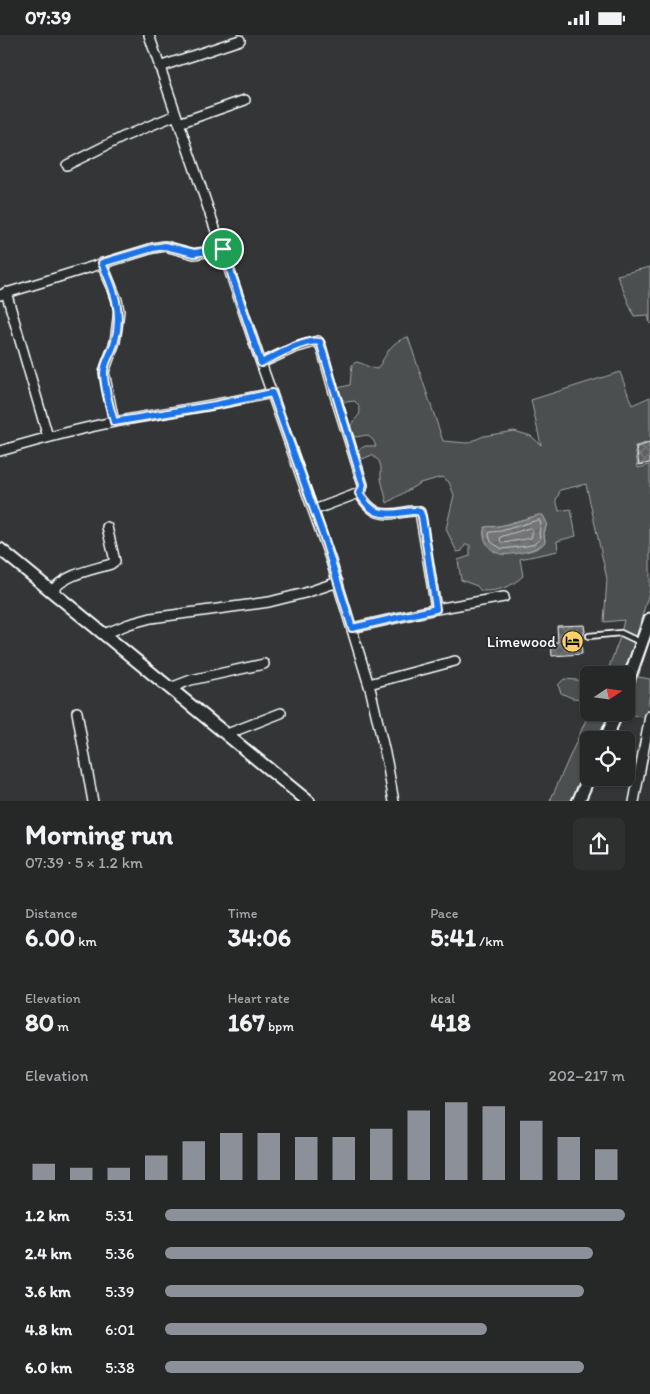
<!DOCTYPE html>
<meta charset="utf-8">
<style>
:root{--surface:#262828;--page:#2e3030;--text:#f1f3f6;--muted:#a4a6a8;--line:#424445;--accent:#8c9099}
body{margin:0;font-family:Itim,sans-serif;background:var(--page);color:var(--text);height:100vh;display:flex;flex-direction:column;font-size:19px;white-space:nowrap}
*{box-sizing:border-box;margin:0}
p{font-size:16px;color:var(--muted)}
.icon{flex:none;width:28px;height:28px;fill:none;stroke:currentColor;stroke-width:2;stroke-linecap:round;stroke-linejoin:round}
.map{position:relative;height:766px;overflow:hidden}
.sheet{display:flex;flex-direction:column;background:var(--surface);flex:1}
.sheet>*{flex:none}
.needle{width:32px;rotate:77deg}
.buttons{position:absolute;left:580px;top:631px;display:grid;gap:10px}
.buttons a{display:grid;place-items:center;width:55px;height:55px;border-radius:8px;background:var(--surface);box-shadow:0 1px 4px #0004,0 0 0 1px var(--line);font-size:25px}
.pin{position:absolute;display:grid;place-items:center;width:42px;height:42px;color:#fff;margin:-21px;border:2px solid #fff;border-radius:50%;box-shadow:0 1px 5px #0007}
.round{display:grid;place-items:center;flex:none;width:52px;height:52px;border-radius:8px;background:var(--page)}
.summary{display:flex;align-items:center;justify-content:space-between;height:85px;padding:0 25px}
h1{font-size:28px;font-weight:700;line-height:38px}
.metrics{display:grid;grid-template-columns:repeat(3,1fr);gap:8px;height:85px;padding:5px 25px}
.metrics div{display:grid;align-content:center}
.metrics b{font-size:25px;font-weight:700}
.metrics small{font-size:14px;font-weight:400}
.metrics p{font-size:14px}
.chart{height:140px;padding:10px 25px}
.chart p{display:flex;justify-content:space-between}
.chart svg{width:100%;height:90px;margin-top:5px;stroke:var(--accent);stroke-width:6}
ul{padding:0 25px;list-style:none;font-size:16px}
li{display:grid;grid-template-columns:80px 60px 1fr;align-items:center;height:38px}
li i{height:12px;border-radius:6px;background:var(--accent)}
.status{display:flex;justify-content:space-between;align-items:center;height:35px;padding:0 25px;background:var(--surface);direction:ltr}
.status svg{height:14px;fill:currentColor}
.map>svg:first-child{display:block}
.green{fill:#4c4f50;stroke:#a6a7a8;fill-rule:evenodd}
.water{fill:url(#water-waves);stroke:#abacad}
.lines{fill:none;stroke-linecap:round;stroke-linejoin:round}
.shore{stroke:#c7c8c8;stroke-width:1}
.building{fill:url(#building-cross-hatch);stroke:#fff}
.service-casing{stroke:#fff;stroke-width:8}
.minor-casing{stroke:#fff;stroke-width:12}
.tertiary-casing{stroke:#fff;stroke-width:15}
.service{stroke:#2a2d2e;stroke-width:4.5}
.minor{stroke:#2a2d2e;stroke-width:9}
.tertiary{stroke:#2a2d2e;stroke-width:11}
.route-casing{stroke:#fff;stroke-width:10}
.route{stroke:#1a73e8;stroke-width:6}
.labels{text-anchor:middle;stroke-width:4;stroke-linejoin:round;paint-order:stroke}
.poi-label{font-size:16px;fill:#fff;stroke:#2a2d2e;text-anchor:end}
</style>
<div class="status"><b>07:39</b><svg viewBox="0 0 49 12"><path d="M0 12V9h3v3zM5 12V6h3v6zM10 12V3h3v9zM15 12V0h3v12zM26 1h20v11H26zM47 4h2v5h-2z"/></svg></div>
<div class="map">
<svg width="650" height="767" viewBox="0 0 650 767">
<defs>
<pattern id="water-waves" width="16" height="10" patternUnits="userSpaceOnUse" patternTransform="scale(1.25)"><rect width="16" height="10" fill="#737576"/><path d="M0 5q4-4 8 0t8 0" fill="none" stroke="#606061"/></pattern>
<pattern id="building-cross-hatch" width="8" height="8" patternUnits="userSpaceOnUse" patternTransform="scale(1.25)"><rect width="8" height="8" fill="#5f6162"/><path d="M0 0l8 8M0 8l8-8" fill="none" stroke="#77797a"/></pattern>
</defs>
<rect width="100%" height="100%" fill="#333536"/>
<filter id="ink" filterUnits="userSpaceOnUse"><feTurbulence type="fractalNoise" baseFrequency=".02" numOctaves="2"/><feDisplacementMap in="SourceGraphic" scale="10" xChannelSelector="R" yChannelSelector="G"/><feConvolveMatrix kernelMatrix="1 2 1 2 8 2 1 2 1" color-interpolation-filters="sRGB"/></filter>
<g filter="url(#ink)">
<path class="green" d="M650 232V289L648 280 634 281 617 240Z
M408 302 443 406 467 408 484 401 514 396 531 401 541 410 531 365 620 337 632 370 650 362V407L635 411 638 433 650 430V554L625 640H606L620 602 624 585 604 587 607 544 586 449 560 455 558 462 556 464 559 476 571 474 576 501 557 506 558 516 520 524 523 541C510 553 499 556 481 556L477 551 461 545 458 525 470 521V510H465L462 516 457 517 446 494 454 460 449 447 442 442 420 448 387 468 381 444V432L379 426 372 420 360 425 357 416 365 411H376L373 405 367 400 356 402 351 400C346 381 370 384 355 366L346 367 339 362 338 353 350 350 352 330 356 327C364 328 368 333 377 334 388 319 388 308 408 302ZM539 480 547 488 544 498 545 507C536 519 515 517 501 519 491 512 480 506 485 492L500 491Z
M650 597V604L638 642 650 644V658L646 682C638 682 632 681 626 675V669Z
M564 644 589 646V664L572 663 561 658 558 650Z
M589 678H609L597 705H589V725L571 766H550Z"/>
<path class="water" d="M539 480H543L547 488 544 498 545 507C539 515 511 521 501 519 489 517 481 503 485 492L500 491Z"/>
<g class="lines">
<path class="shore" d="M539 485 541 488 539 497 540 505 534 509 527 511 502 514 491 507 489 500 490 497 501 496Z
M530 493 533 495 531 503 503 508 500 506 501 502Z"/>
</g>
<path class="building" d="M650 408V428L639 430 636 412Z
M584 590 585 596 581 606 582 619 552 621 551 607H558L557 591Z"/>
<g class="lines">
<defs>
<path id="service" d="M589 601 621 598 640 607"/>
<path id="minor" d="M149 0 261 328 331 526 371 657 387 727 394 767
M159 32 240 5
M179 88 245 65
M67 130 125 101 176 80
M102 228 117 265 119 276 115 307 104 337 114 387
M6 257 48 402
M0 260 153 213 165 211 194 219 223 214
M261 328 294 313 318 306 321 311 333 354 363 450 362 454 359 458 314 475
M0 416C38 405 76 394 114 387 167 377 220 370 272 358
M359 458C372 479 381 482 405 477 411 476 415 475 420 477L436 574
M52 556C65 539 92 535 111 529L115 526 107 492
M352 593 436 574 504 562
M104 599 129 589 151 583 269 567 305 558 338 547
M369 649 455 626
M170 653 191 645 264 629
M77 677 93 767
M227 699 281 678
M634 767 650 681"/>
<path id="tertiary" d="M0 514 309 767
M626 652 650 584
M605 705 617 678
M578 767 589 742"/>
</defs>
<use href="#service" class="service-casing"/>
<use href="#minor" class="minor-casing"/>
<use href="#tertiary" class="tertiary-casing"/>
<use href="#service" class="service"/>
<use href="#minor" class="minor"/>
<use href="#tertiary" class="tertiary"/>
</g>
</g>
<g class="lines" filter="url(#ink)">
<defs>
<path id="route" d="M165 211 194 218 223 214 261 328C274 322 306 303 320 307L363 450 362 454 359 458C371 479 381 481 405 477 411 476 415 475 420 477L422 482 436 574 352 593 323 500 272 358 215 370 114 387C110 371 104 354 104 338 104 327 113 316 115 306 123 276 114 255 102 228L153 213Z"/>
</defs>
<use href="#route" class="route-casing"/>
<use href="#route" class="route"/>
</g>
<defs>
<symbol id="hotel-disc" viewBox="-11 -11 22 22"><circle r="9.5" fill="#ffd166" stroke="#2a2d2e"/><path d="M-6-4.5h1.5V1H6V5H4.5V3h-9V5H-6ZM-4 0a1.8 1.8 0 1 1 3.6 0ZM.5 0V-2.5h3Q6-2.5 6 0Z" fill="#111"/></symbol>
</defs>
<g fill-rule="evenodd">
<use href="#hotel-disc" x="560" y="594" width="25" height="25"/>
</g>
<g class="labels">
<g class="poi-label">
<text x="556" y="612">Limewood</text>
</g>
</g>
</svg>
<div class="buttons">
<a><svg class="needle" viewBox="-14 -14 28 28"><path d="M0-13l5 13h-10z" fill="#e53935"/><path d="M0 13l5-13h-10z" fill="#a4a6a8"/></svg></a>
<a><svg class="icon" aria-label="locate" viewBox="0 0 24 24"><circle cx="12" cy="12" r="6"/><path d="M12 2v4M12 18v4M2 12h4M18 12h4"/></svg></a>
</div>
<div class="pin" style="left:223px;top:214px;background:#1e9e55"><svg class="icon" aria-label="arrive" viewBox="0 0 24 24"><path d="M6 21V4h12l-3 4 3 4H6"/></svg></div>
</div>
<section class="sheet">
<div class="summary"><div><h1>Morning run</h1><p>07:39 · 5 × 1.2 km</p></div><a class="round"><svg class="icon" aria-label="share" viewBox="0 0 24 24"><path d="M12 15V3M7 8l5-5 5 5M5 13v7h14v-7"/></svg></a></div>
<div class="metrics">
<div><p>Distance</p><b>6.00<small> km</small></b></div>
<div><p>Time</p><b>34:06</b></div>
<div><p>Pace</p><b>5:41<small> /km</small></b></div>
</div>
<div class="metrics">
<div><p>Elevation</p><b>80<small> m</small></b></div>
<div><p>Heart rate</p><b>167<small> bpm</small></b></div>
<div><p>kcal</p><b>418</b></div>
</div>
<div class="chart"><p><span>Elevation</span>202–217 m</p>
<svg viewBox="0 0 160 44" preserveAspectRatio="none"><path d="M5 44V36M15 44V38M25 44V38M35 44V32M45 44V25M55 44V21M65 44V21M75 44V23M85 44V23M95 44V19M105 44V10M115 44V6M125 44V8M135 44V15M145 44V23M155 44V29"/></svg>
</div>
<ul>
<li><b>1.2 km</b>5:31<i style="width:100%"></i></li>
<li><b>2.4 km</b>5:36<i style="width:93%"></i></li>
<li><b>3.6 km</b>5:39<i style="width:91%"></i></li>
<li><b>4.8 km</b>6:01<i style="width:70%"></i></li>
<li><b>6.0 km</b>5:38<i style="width:91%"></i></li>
</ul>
</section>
